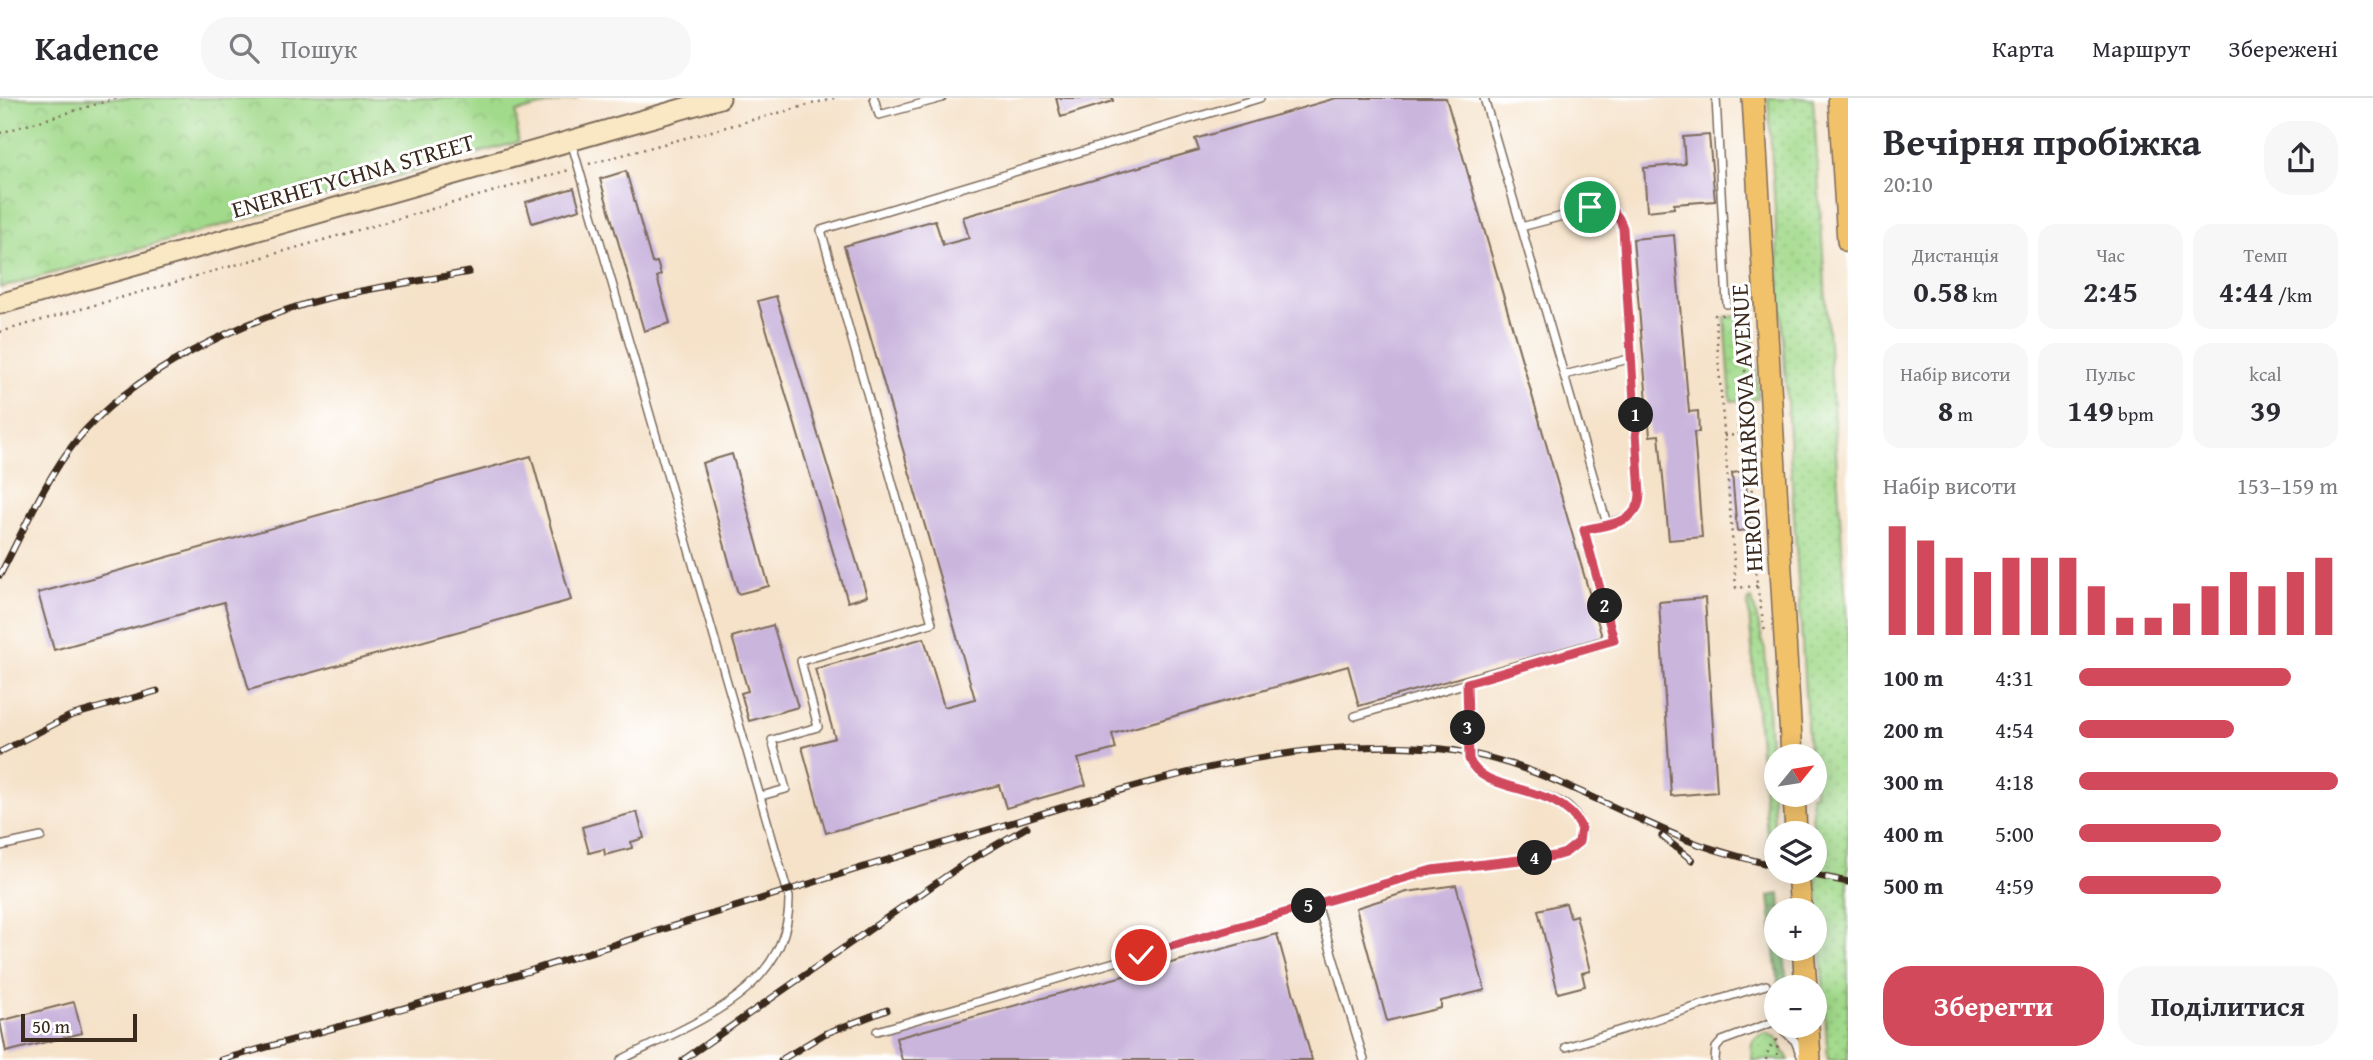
<!DOCTYPE html>
<html lang="uk">
<meta charset="utf-8">
<style>
:root{--surface:#fff;--page:#f7f7f7;--text:#2b2b33;--muted:#7c7c81;--line:#e1e1e2;--accent:#d1495b}
body{margin:0;font-family:"Gentium Book Plus",serif;background:var(--page);color:var(--text);height:100vh;display:flex;flex-direction:column;font-size:26px;white-space:nowrap}
*{box-sizing:border-box;margin:0}
p{font-size:23px;color:var(--muted)}
.icon{flex:none;width:38px;height:38px;fill:none;stroke:currentColor;stroke-width:2;stroke-linecap:round;stroke-linejoin:round}
.map{position:relative;flex:1;overflow:hidden}
.drawer{display:flex;flex-direction:column;background:var(--surface);width:525px}
.drawer>*{flex:none}
.needle{width:46px;rotate:60deg}
.buttons{position:absolute;left:1764px;top:646px;display:grid;gap:14px}
.buttons a{display:grid;place-items:center;width:63px;height:63px;border-radius:50%;background:var(--surface);box-shadow:0 4px 18px #0003;font-size:35px}
.scale{position:absolute;left:21px;bottom:18px;width:116px;box-sizing:border-box;padding-left:7px;border:4px solid #3b2a1e;border-top:0;font-size:19px;line-height:24px;white-space:nowrap;color:#3b2a1e;-webkit-text-stroke:5px #fff;paint-order:stroke}
.pin{position:absolute;display:grid;place-items:center;width:60px;height:60px;color:#fff;margin:-30px;border:4px solid #fff;border-radius:50%;box-shadow:0 2px 7px #0007}
.km{position:absolute;width:35px;height:35px;margin:-18px;border-radius:50%;background:#222;color:#fff;font-size:19px;line-height:35px;text-align:center}
.round{display:grid;place-items:center;flex:none;width:74px;height:74px;border-radius:28px;background:var(--page)}
.summary{display:flex;align-items:center;justify-content:space-between;height:119px;padding:0 35px}
h1{font-size:38px;font-weight:600;line-height:52px}
.stats{display:grid;grid-template-columns:repeat(3,1fr);gap:10px;height:119px;padding:7px 35px}
.stats div{display:grid;align-content:center;border-radius:18px;background:var(--page);text-align:center}
.stats b{font-size:30px;font-weight:600}
.stats small{font-size:19px;font-weight:400}
.stats p{font-size:19px}
.chart{height:196px;padding:14px 35px}
.chart p{display:flex;justify-content:space-between}
.chart svg{width:100%;height:126px;margin-top:7px;stroke:var(--accent);stroke-width:6}
.cta{display:flex;gap:14px;margin-top:auto;padding:14px 35px}
.cta a{flex:1;height:80px;border-radius:28px;background:var(--accent);color:#fff;font-size:28px;font-weight:600;line-height:80px;text-align:center}
.cta a+a{background:var(--page);color:var(--text)}
ul{padding:0 35px;list-style:none;font-size:23px}
li{display:grid;grid-template-columns:112px 84px 1fr;align-items:center;height:52px}
li i{height:18px;border-radius:9px;background:var(--accent)}
header{display:flex;align-items:center;gap:42px;box-sizing:border-box;height:98px;padding:0 35px;background:var(--surface);border-bottom:2px solid var(--line)}
header strong{font-size:33px}
nav{display:flex;gap:38px;margin-inline-start:auto;font-size:24px}
.search{width:490px;height:63px;background:var(--page);display:flex;align-items:center;gap:18px;box-sizing:border-box;padding:0 24px;border-radius:28px;color:var(--muted);font-size:26px}
main{display:flex;flex:1;min-height:0}
.map>svg:first-child{display:block}
.grass{fill:url(#grass-dots);stroke:#6e8254;stroke-width:2}
.forest{fill:url(#forest-crowns);stroke:#5e724a;stroke-width:2}
.park{fill:url(#park-crowns);stroke:#6e8254;stroke-width:2}
.building{fill:#cab5dd}
.lines{fill:none;stroke-linecap:round;stroke-linejoin:round}
.lane-casing{stroke:#7c6a5a;stroke-width:10}
.secondary-casing{stroke:#7c6a5a;stroke-width:23}
.primary-casing{stroke:#7c6a5a;stroke-width:24}
.path{stroke:#7c6a5a;stroke-width:2.5;stroke-dasharray:2 5;stroke-linecap:butt}
.lane{stroke:#fff;stroke-width:7}
.secondary{stroke:#fae7c3;stroke-width:19}
.primary{stroke:#f2c26a;stroke-width:21}
.rail-casing{stroke:#3b2a1e;stroke-width:7}
.rail{stroke:#fff;stroke-width:4.5;stroke-dasharray:13;stroke-linecap:butt}
.route-casing{stroke:#fff;stroke-width:14}
.route{stroke:#d1495b;stroke-width:9}
.labels{text-anchor:middle;stroke-width:6;stroke-linejoin:round;paint-order:stroke}
.street-label{font-size:24px;fill:#3b2a1e;stroke:#fff}
</style>
<header>
<strong>Kadence</strong>
<div class="search"><svg class="icon" aria-label="search" viewBox="0 0 24 24"><circle cx="10" cy="10" r="6"/><path d="M15 15l6 6"/></svg>Пошук</div>
<nav><a>Карта</a><a>Маршрут</a><a>Збережені</a></nav>
</header>
<main>
<div class="map">
<svg width="1848" height="962" viewBox="0 0 1848 962">
<defs>
<pattern id="grass-dots" width="8" height="8" patternUnits="userSpaceOnUse" patternTransform="scale(1.75)"><rect width="8" height="8" fill="#a2da8b"/><path d="M2 2h.1M6 6h.1" fill="none" stroke="#8cbb78" stroke-width="1.8" stroke-linecap="round"/></pattern>
<pattern id="forest-crowns" width="20" height="18" patternUnits="userSpaceOnUse" patternTransform="scale(1.75)"><rect width="20" height="18" fill="#81ba77"/><path d="M2 6a3 3 0 1 1 6 0M12 15a3 3 0 1 1 6 0" fill="none" stroke="#6b9761"/></pattern>
<pattern id="park-crowns" width="20" height="18" patternUnits="userSpaceOnUse" patternTransform="scale(1.75)"><rect width="20" height="18" fill="#a2da8b"/><path d="M2 6a3 3 0 1 1 6 0M12 15a3 3 0 1 1 6 0" fill="none" stroke="#8cbb78"/></pattern>
</defs>
<rect width="100%" height="100%" fill="#fff"/>
<filter id="ink" filterUnits="userSpaceOnUse"><feTurbulence type="fractalNoise" baseFrequency=".0143" numOctaves="2"/><feDisplacementMap in="SourceGraphic" scale="14" xChannelSelector="R" yChannelSelector="G"/><feConvolveMatrix kernelMatrix="1 2 1 2 8 2 1 2 1" color-interpolation-filters="sRGB"/></filter>
<filter id="wash" filterUnits="userSpaceOnUse"><feTurbulence type="fractalNoise" baseFrequency=".00686" numOctaves="4" result="noise"/><feDisplacementMap in="SourceGraphic" scale="28" xChannelSelector="R" yChannelSelector="G"/><feGaussianBlur stdDeviation="1.57" result="paint"/><feColorMatrix in="noise" values="0 0 0 0 0 0 0 0 0 0 0 0 0 0 0 0 0 1.4 0 .05"/><feComposite in="paint" operator="in"/></filter>
<g filter="url(#wash)">
<rect width="100%" height="100%" fill="#f5e2c9"/>
<path class="grass" d="M1768 0H1813L1848 540V962H1828L1811 697 1815 696V658H1809Z
M1752 217 1758 301 1731 303 1725 219Z
M1752 501 1765 552 1776 764 1769 762 1748 502Z
M1766 935 1776 939 1789 962H1752C1751 947 1749 940 1766 935Z"/>
<path class="forest" d="M1780 796 1781 812H1776V850L1784 851 1787 889H1779L1769 798Z"/>
<path class="park" d="M0 0H577L516 14 518 44 0 190Z"/>
<g id="blocks">
<path class="building" d="M1056 0H1113V3L1061 19Z
M1336 0H1446L1602 539 1359 608 1348 568 1112 636 1116 651 1078 661 1086 687 1006 710 999 687 826 735 802 649 835 640 815 571 924 540 944 609 975 601 844 148 935 122 943 147 969 140 963 119 1199 52 1195 41Z
M1709 37 1715 103 1674 106V110L1647 113 1644 70 1685 66 1683 39Z
M626 73 652 165 657 164 661 177 657 179 670 225 644 233 600 81Z
M574 90 580 111 532 125 526 104Z
M1674 137 1689 314 1698 313 1699 334H1694L1702 439 1669 442 1659 337 1650 338 1633 141Z
M776 198 867 498 848 504 758 203Z
M732 356 769 488 738 496 702 365Z
M531 358 571 502 249 592 224 504 54 552 38 495Z
M1745 373 1750 432 1737 433 1732 375Z
M1705 500 1717 694 1671 698 1659 504Z
M773 527 798 609 749 623 741 595 748 593 732 539Z
M637 714 644 740 631 744 632 750 605 757 604 751 589 755 582 729Z
M1456 787 1485 892 1441 903V910L1387 923 1356 810 1407 794Z
M1566 805 1570 819 1576 817 1590 873 1582 875 1585 888 1558 895 1538 812Z
M1277 836 1312 962H902L896 940Z
M74 904 82 935 6 954 0 923Z"/>
</g>
</g>
<g filter="url(#ink)">
<use href="#blocks" fill-opacity="0" stroke="#7c6a5a" stroke-width="2"/>
<g class="lines">
<defs>
<path id="lane" d="M874 0 879 17 942 0
M1484 0 1607 426
M1716 0 1727 206
M571 43 789 799C791 894 691 925 621 962
M1564 277 1633 260
M1355 618 1614 542 1584 432 1632 418 1640 402 1623 130 1616 115 1601 108 1521 129
M761 698 786 691 772 642 818 629 801 563 932 525 821 132 1260 0
M0 748 41 739
M1317 806 1364 962
M1779 928 1795 943 1802 960
M877 933 1432 772 1555 758 1573 750 1582 735C1575 682 1495 701 1471 667L1467 585
M1566 949 1766 887
M1715 962 1716 950 1722 943 1776 923"/>
<path id="secondary" d="M0 206 720 0"/>
<path id="primary" d="M1753 0 1792 658
M1839 0 1848 143
M1794 696 1796 735
M1798 774 1801 812
M1803 850 1806 889
M1808 928 1810 962"/>
</defs>
<use href="#lane" class="lane-casing"/>
<use href="#secondary" class="secondary-casing"/>
<use href="#primary" class="primary-casing"/>
<path class="path" d="M0 35 117 0
M589 66 834 0
M1733 216 1742 215 1745 203
M1742 216 1757 488 1765 534
M1723 217H1715L1736 490 1757 488
M0 234 569 72
M1724 338 1738 337 1737 326
M1775 666 1776 680
M1777 941 1778 962
M1766 962 1769 950 1777 942"/>
<use href="#lane" class="lane"/>
<use href="#secondary" class="secondary"/>
<use href="#primary" class="primary"/>
<defs>
<path id="rail" d="M0 477C24 432 44 383 76 343 131 275 243 221 328 200 374 189 422 183 469 174
M0 654 70 618 157 593
M1662 738 1692 762
M1800 774 1848 784
M221 962C323 933 425 905 526 874 669 830 811 784 954 742 1109 697 1268 637 1431 650 1526 657 1604 709 1690 743 1718 754 1747 761 1776 768
M683 962 965 765 1027 729
M781 962 824 936 887 912"/>
</defs>
<use href="#rail" class="rail-casing"/>
<use href="#rail" class="rail"/>
</g>
</g>
<g class="lines" filter="url(#ink)">
<defs>
<path id="route" d="M1141 857 1432 772 1555 758 1565 755 1579 744 1581 729C1558 683 1483 698 1469 661L1467 585 1614 542 1584 432C1608 426 1639 426 1640 397L1623 130C1618 114 1607 106 1590 109"/>
</defs>
<use href="#route" class="route-casing"/>
<use href="#route" class="route"/>
</g>
<g class="labels">
<g class="street-label">
<text transform="translate(353 78) rotate(-16)" y="8">ENERHETYCHNA STREET</text>
<text transform="translate(1747 330) rotate(-93)" y="8">HEROIV KHARKOVA AVENUE</text>
</g>
</g>
</svg>
<div class="buttons">
<a><svg class="needle" viewBox="-14 -14 28 28"><path d="M0-13l5 13h-10z" fill="#e53935"/><path d="M0 13l5-13h-10z" fill="#7c7c81"/></svg></a>
<a><svg class="icon" aria-label="layers" viewBox="0 0 24 24"><path d="M12 4l9 5-9 5-9-5zM3 14l9 5 9-5"/></svg></a>
<a>+</a>
<a>−</a>
</div>
<div class="scale">50 m</div>
<div class="pin" style="left:1590px;top:109px;background:#1e9e55"><svg class="icon" aria-label="arrive" viewBox="0 0 24 24"><path d="M6 21V4h12l-3 4 3 4H6"/></svg></div>
<div class="pin" style="left:1141px;top:857px;background:#d93025"><svg class="icon" aria-label="check" viewBox="0 0 24 24"><path d="M5 12l5 5 9-10"/></svg></div>
<b class="km" style="left:1636px;top:317px">1</b>
<b class="km" style="left:1605px;top:508px">2</b>
<b class="km" style="left:1468px;top:630px">3</b>
<b class="km" style="left:1535px;top:760px">4</b>
<b class="km" style="left:1309px;top:808px">5</b>
</div>
<section class="drawer">
<div class="summary"><div><h1>Вечірня пробіжка</h1><p>20:10</p></div><a class="round"><svg class="icon" aria-label="share" viewBox="0 0 24 24"><path d="M12 15V3M7 8l5-5 5 5M5 13v7h14v-7"/></svg></a></div>
<div class="stats">
<div><p>Дистанція</p><b>0.58<small> km</small></b></div>
<div><p>Час</p><b>2:45</b></div>
<div><p>Темп</p><b>4:44<small> /km</small></b></div>
</div>
<div class="stats">
<div><p>Набір висоти</p><b>8<small> m</small></b></div>
<div><p>Пульс</p><b>149<small> bpm</small></b></div>
<div><p>kcal</p><b>39</b></div>
</div>
<div class="chart"><p><span>Набір висоти</span>153–159 m</p>
<svg viewBox="0 0 160 44" preserveAspectRatio="none"><path d="M5 44V6M15 44V11M25 44V17M35 44V22M45 44V17M55 44V17M65 44V17M75 44V27M85 44V38M95 44V38M105 44V33M115 44V27M125 44V22M135 44V27M145 44V22M155 44V17"/></svg>
</div>
<ul>
<li><b>100 m</b>4:31<i style="width:82%"></i></li>
<li><b>200 m</b>4:54<i style="width:60%"></i></li>
<li><b>300 m</b>4:18<i style="width:100%"></i></li>
<li><b>400 m</b>5:00<i style="width:55%"></i></li>
<li><b>500 m</b>4:59<i style="width:55%"></i></li>
</ul>
<div class="cta"><a>Зберегти</a><a>Поділитися</a></div>
</section>
</main>
